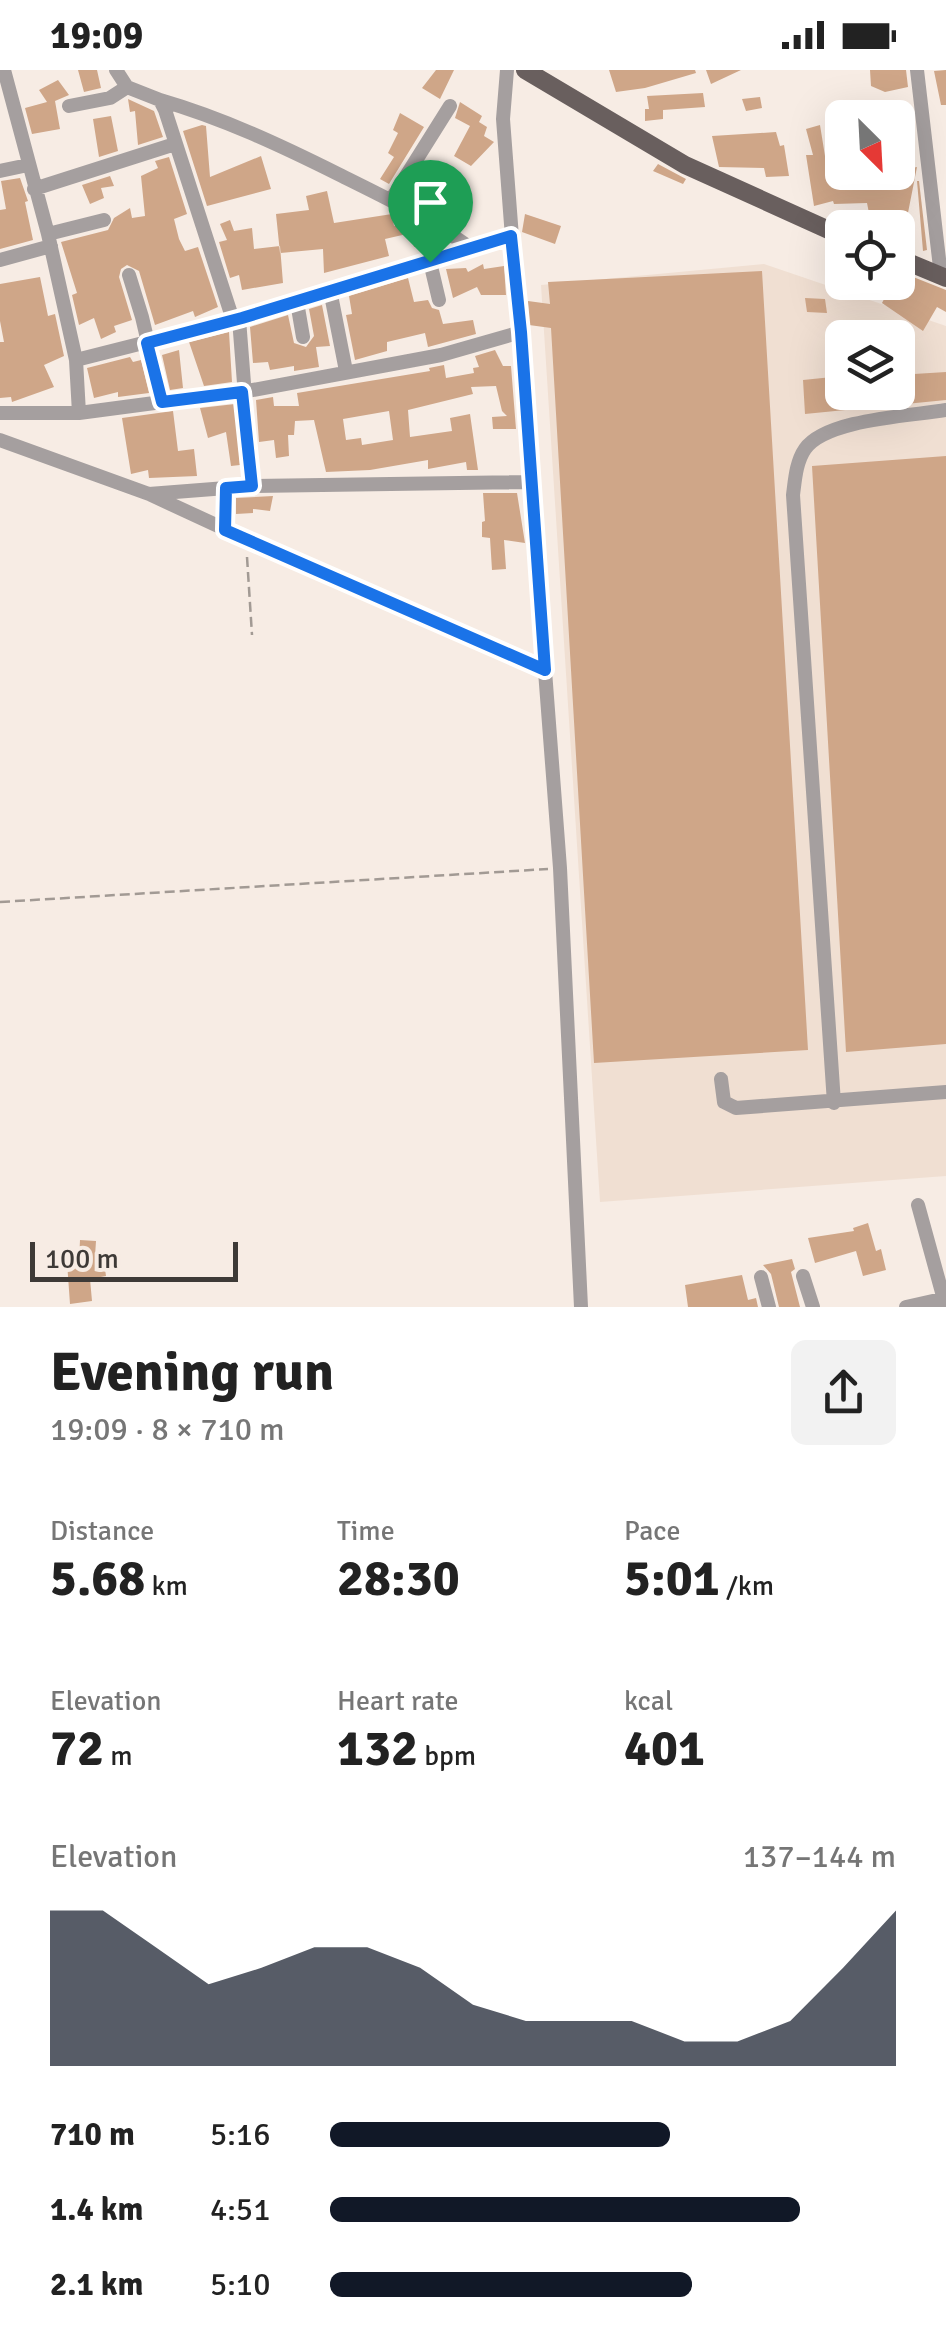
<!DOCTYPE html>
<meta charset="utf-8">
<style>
:root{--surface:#fff;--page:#f2f2f2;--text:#222;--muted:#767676;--accent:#111827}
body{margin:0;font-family:Signika,sans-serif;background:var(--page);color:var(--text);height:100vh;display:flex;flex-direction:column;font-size:38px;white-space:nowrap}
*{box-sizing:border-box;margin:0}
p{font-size:32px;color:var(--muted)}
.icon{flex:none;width:55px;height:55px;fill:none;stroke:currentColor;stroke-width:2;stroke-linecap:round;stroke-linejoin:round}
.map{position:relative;height:1237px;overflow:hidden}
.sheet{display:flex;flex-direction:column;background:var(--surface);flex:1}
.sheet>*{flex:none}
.needle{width:65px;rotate:156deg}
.buttons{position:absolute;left:825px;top:30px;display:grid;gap:20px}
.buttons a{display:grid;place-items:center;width:90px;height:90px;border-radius:15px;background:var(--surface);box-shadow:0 10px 40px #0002;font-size:50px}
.scale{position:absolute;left:30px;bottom:25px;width:208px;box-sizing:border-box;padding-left:10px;border:5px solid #3e3a37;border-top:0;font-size:28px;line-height:35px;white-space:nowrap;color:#3e3a37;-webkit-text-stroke:8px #f7ece4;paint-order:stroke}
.pin{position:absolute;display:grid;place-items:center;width:85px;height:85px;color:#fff;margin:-102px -42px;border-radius:50% 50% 50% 0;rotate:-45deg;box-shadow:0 0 10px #0007}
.pin .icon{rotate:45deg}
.round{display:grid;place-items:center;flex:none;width:105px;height:105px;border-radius:15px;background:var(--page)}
.headline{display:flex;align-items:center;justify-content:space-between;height:170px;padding:0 50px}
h1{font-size:55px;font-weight:800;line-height:75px}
.figures{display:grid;grid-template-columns:repeat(3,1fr);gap:15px;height:170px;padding:10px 50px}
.figures div{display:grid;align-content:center}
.figures b{font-size:50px;font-weight:800}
.figures small{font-size:28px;font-weight:400}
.figures p{font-size:28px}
.chart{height:280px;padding:20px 50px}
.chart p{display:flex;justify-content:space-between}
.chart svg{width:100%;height:180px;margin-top:10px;fill:var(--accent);opacity:.7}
ul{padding:0 50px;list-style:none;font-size:32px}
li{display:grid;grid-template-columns:160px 120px 1fr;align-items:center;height:75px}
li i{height:25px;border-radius:12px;background:var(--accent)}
.status{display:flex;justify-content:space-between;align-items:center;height:70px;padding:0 50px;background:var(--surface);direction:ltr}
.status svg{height:28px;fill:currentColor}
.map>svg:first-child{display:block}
.built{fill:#f0dfd2;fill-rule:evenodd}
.building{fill:#cfa688;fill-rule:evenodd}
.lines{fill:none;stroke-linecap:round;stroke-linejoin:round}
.path{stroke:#a29a94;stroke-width:2.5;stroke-dasharray:10 5;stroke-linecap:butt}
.minor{stroke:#a59f9f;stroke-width:14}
.major{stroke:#695f5e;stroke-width:18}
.route-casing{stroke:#fff;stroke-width:20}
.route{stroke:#1a73e8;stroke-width:12}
</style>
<div class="status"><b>19:09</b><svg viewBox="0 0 49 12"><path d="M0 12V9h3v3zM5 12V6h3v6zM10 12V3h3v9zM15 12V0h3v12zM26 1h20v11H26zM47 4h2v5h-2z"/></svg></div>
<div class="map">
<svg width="946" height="1237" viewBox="0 0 946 1237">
<rect width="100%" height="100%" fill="#f7ece4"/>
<path class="built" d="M764 194 946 256V1106L600 1132 541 215ZM842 268H898V322H842Z"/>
<path class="building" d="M78 0H97L101 18 84 22Z
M436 0H454L440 29 422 18Z
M609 0H695L696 3 645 18 616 22Z
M706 0H741L711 14Z
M870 0H906L908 17 885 22 871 16Z
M946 0V35H941L934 1Z
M58 10 69 25 55 31 60 59 32 64 25 38 47 32 39 20Z
M703 23 705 37 663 40V49L645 51V39H649L647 26Z
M760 27 762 38 746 41 742 29Z
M128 29 154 41 163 67 138 75 135 41 130 42Z
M460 32 482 46 479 52 487 57 484 66 494 72 471 96 454 86 470 56 455 48Z
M400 43 424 57 389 114 380 109 394 87 388 83 398 63 393 60Z
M111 46 118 81 99 87 93 49Z
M202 55 206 56 210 107 261 86 271 119 207 136 183 61Z
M820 55 825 86 842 85V102H861L866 118H894L892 102 917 97 905 158H872L867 133 834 134 833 131 814 136 806 85H813L806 59Z
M898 55 913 57 914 75H898Z
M776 62 780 76 784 75 789 106 766 107 764 98 719 97 712 66Z
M169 87 187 144 174 149 179 169 185 181 198 177 218 237 195 247 193 241 155 255 139 201 127 195 121 199 119 207 132 250 114 256 116 262 101 269 94 248 79 255 72 225 77 223 61 172 108 160 114 148 130 138 132 148 145 146 141 106 158 98 155 91Z
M428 92 447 104 431 139 416 130Z
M658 94 686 109 683 114 653 101Z
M110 106 114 116 101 118 104 128 90 134 82 115Z
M20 108 28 131 25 132 33 170 0 179V140L6 139 1 111Z
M917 111H919L927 180 923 181Z
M327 121 334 153 392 144 394 156 410 153 424 161H422L424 175 414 177 411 163 385 169 389 186 324 203 323 179 280 183 276 144 309 140 306 126Z
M525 144 561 156 555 174 522 162Z
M230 150 234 161 252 158 254 179 280 176 283 213 242 220 239 205 230 208 219 172 227 170 220 154Z
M483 194 484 199 504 196 506 225H481L477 217 453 228 446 199 466 198 468 202Z
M762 201 808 980 594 993 551 258 529 255 528 231 550 234 548 212Z
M898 201 946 220V242L937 237 923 261 882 233 893 212H898Z
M40 207 48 246 55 244 64 286 44 295 54 317 12 332 11 327 0 328V272H4L0 251V214Z
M408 208 414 232 428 230 432 238 439 240 443 254 473 250 476 264 428 277 425 263 387 272V281L355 290 346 245 352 244 349 226Z
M805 228 825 229 827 243 807 242Z
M322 235 330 276 316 277 319 297 294 301V296L270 300 268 292 253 293 250 257 288 245 294 273 306 277 314 266 309 239Z
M229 262 232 312 204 316 189 272Z
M179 280 183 318 170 320 162 285Z
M495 280 503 296H511L516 359H493L492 347 507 346 502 341 496 316 471 317 473 324 408 340 410 367 452 361 450 348 470 344 478 400H467L466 392 428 399V390L370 400 326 402 314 350 295 351 294 365H288L289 386 276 388 274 370 259 372 256 330 273 327 274 336H299L297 323 430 301 429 298 444 295 446 308 474 303 473 298 479 297 475 286ZM389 341 393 370 362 375 361 368 346 370 343 349Z
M130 287 133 292 141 290 149 323 118 327V322L94 328 87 298Z
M946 302V330L805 344 803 310 842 306V322H898V305Z
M235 334 240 395 231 396 226 362 208 368 200 338Z
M173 341 178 381 194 379 197 406 149 408 148 400 131 404 122 348Z
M946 386V974L846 982 812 396Z
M483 423H517L525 473 504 470 506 499 492 500 490 468 482 467V452L485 451Z
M273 426 270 441 253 439V443L236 444V428Z
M868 1153 876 1181 881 1179 886 1200 863 1206 856 1181 815 1193 808 1168 854 1161 853 1158Z
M80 1170 96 1171 95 1186 103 1185 106 1206 90 1209 92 1231 70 1234 67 1192 79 1191Z
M792 1189 795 1199 791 1202 800 1237H779L771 1204 763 1195Z
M742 1205 748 1230 756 1228 758 1237H688L685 1215Z"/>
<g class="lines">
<path class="path" d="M247 487 252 565
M0 832 548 799"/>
<path class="minor" d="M4 0 48 164 76 290 242 248 511 166
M116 0 127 17 160 30 165 40 233 250
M507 0 503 49 560 798 581 1237
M917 0 941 206
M160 30C222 48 280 75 338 104 384 127 431 149 472 179
M69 36 110 28 127 17
M0 101 28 95
M34 119 175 74
M391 130 450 36
M48 164 104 150
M0 190 51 176
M430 192 439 230
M129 205 142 247 162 332 242 322 441 285 521 262
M330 220 346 301
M297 232 303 267
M239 249 252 416
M76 290 79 343
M0 343H79L162 332
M0 370 149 424 352 518 545 600
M149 424 252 416 531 412
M225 460 226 418
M721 1009 724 1032 736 1038 946 1022
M834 1033 793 425C795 410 796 392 805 379 826 349 911 346 946 340
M918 1135 946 1237
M803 1206 813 1237
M761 1207 769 1237
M906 1237 946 1228"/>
<path class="major" d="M525 0 685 95 842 166
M898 188 946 208"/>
</g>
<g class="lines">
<defs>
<path id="route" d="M511 166 521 262 545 600 225 460 226 418 252 416 242 322 162 332 147 273 242 248Z"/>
</defs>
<use href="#route" class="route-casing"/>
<use href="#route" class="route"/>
</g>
</svg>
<div class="buttons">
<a><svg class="needle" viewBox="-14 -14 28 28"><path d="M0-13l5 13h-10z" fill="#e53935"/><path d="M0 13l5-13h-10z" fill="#767676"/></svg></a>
<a><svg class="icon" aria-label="locate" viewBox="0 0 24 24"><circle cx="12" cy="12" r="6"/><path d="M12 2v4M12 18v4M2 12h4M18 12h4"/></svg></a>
<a><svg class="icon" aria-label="layers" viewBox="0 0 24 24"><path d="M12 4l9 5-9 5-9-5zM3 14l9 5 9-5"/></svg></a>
</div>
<div class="scale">100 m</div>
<div class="pin" style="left:430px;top:192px;background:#1e9e55"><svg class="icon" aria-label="arrive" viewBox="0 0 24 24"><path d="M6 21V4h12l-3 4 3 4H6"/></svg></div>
</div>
<section class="sheet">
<div class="headline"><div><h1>Evening run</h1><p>19:09 · 8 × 710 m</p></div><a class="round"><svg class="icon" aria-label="share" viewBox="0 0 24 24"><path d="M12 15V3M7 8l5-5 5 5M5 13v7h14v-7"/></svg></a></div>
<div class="figures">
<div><p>Distance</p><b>5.68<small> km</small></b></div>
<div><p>Time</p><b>28:30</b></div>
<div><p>Pace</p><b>5:01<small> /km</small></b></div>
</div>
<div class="figures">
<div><p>Elevation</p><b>72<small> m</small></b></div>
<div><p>Heart rate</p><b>132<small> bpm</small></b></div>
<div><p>kcal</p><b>401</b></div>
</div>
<div class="chart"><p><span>Elevation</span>137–144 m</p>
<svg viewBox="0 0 160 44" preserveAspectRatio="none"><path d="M0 44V6L10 6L20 15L30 24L40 20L50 15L60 15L70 20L80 29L90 33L100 33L110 33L120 38L130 38L140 33L150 20L160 6V44z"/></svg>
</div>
<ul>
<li><b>710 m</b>5:16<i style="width:60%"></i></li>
<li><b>1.4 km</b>4:51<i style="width:83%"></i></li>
<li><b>2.1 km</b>5:10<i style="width:64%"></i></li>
</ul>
</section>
